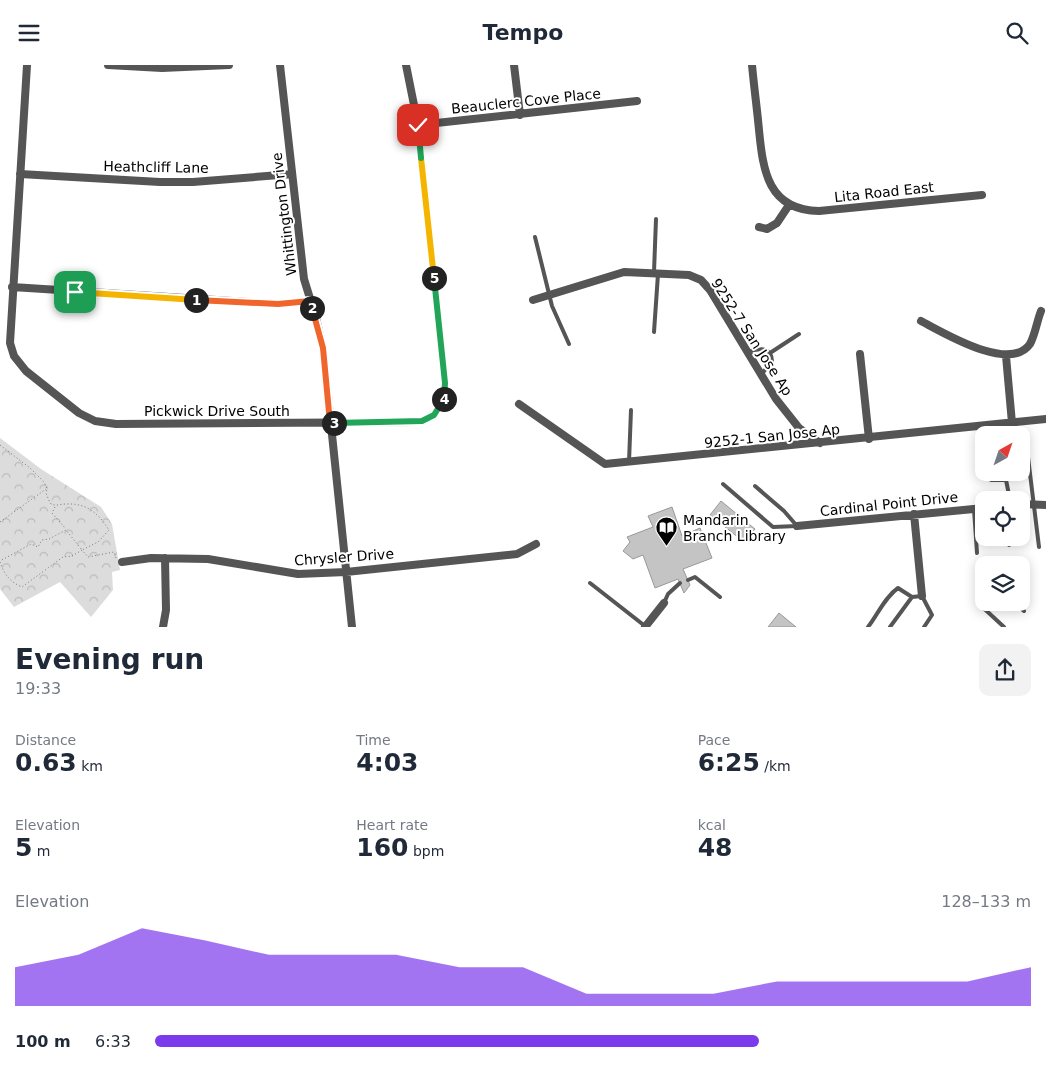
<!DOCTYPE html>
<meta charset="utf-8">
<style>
:root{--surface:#fff;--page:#f2f2f3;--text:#1f2937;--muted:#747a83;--accent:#7c3aed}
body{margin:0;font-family:"DejaVu Sans",sans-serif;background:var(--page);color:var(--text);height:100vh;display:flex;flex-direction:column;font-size:19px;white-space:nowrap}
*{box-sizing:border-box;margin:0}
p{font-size:16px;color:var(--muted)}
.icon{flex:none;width:28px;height:28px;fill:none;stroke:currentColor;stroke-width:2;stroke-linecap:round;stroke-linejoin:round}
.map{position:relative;height:562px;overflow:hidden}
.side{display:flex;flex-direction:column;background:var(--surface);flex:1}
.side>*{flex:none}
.needle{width:32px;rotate:40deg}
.buttons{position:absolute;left:975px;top:361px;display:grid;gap:10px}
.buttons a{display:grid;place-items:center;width:55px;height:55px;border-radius:10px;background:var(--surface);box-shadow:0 2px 12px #0003;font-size:25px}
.pin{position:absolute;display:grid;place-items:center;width:42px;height:42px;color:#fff;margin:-21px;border-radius:10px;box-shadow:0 2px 8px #0006}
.km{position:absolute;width:25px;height:25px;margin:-12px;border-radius:50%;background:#222;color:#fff;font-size:14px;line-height:25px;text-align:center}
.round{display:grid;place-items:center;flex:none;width:52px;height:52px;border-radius:10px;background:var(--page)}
.head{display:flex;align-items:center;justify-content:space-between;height:85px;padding:0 15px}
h1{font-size:28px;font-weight:700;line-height:38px}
.figures{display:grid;grid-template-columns:repeat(3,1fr);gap:8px;height:85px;padding:5px 15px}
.figures div{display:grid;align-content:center}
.figures b{font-size:25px;font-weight:700}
.figures small{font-size:14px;font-weight:400}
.figures p{font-size:14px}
.chart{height:140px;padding:10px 15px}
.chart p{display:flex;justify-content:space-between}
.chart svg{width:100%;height:90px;margin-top:5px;fill:var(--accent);opacity:.7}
ul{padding:0 15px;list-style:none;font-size:16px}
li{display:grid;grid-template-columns:80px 60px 1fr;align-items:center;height:38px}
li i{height:12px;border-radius:6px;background:var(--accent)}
header{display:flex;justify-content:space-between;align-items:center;height:65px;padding:0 15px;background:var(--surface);font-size:22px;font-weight:700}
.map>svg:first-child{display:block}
.park{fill:url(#park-crowns)}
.building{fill:#c4c4c4;stroke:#999}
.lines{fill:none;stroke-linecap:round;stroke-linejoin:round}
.path{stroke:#777;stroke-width:1;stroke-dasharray:1 2.5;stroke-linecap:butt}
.service{stroke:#555;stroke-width:4}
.minor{stroke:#555;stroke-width:8}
.split-1-casing{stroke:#fff;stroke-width:10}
.split-2-casing{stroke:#fff;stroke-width:10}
.split-3-casing{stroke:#fff;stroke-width:10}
.split-4-casing{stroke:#fff;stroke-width:10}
.split-5-casing{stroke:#fff;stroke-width:10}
.split-6-casing{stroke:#fff;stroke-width:10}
.split-7-casing{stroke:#fff;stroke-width:10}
.split-1{stroke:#f5b400;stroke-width:6}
.split-2{stroke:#f0652b;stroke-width:6}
.split-3{stroke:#f0652b;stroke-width:6}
.split-4{stroke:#22a559;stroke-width:6}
.split-5{stroke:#22a559;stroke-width:6}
.split-6{stroke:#f5b400;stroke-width:6}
.split-7{stroke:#22a559;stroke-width:6}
.labels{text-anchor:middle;stroke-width:4;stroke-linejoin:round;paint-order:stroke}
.street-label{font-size:14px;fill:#000;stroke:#fff}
.poi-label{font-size:14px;fill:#000;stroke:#fff;text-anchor:start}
</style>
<header><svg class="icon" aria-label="menu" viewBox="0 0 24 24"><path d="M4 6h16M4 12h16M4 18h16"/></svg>Tempo<svg class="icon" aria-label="search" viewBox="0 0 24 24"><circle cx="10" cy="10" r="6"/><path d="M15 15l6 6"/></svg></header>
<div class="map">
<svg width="1046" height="562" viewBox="0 0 1046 562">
<defs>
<pattern id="park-crowns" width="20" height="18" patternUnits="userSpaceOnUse" patternTransform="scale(1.25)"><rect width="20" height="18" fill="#dcdcdc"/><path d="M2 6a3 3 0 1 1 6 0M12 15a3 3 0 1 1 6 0" fill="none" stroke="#bbb"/></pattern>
</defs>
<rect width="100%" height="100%" fill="#fff"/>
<path class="park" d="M0 373 41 404 101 442 112 459 120 505 112 507 113 525 91 552 60 517 14 542 0 524Z"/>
<path class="building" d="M721 436 755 464 744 477 710 450Z
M672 442 682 471 700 463 712 493 683 504 690 520 684 528 678 514 655 523 643 490 633 494 623 486 630 477 627 472 653 462 648 451Z
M779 548 796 562H768Z"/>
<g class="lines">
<path class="path" d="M0 380 30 403 44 417 47 424 46 428 50 438C56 442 59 439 66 439 87 438 98 448 109 465L98 477 82 485 66 465 49 474 42 475 38 482 31 479 0 496
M55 442 52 448 66 464
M0 457 46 424
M0 497C4 509 10 517 22 522L63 492 72 491 82 485 88 492 114 487 116 493"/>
<path class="service" d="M535 172 552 241 569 279
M654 207 656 154
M654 267 658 209
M747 287C758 284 771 280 772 296L761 310
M770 288 799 269
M1026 376 1039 482
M629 397 631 345
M991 415H1006L1010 435
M723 419 773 462 797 461
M755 421 784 446 797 461
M974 444 977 488
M1008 472 1009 480
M688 515 695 512 720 532
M590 518 645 561
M984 529 978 538 1004 562
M664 538 668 529 680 518
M1014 538 1024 546
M868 562C878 549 885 532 898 523L912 532
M890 562 912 532 922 531 932 550 924 562"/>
<path class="minor" d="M27 0 10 278 14 291 26 306 79 348 95 356 116 359 416 357C436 354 445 338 445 318L418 60 406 0
M108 0 162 3 229 0
M280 0 304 214 316 253 323 283 352 562
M514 0 520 50
M752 0C754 22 757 43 759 65 763 106 768 145 819 146L982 130
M418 60 637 36
M20 109 160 117H193L292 109
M759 162 767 164 777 158 789 140
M12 222 278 239 310 236
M533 235 624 207 689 210 701 215 710 225 776 334 799 363 820 378
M921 256C944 268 1010 308 1030 279 1035 270 1037 256 1041 246
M860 289 869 374
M1006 291 1012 358
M519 339 605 399 1046 354
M1021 439 1046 440
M914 449 922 531
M797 461 984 443
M122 497 151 493 208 494 298 509 346 507 517 489 536 479
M163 562 166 545 165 493
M645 562 664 538"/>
</g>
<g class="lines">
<defs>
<path id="split-1" d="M75 227 196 235"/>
<path id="split-2" d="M196 235 278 239 310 236 312 243"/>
<path id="split-3" d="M312 243 323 283 330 358H334"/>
<path id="split-4" d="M334 358 422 356 434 350 444 334"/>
<path id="split-5" d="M434 213 445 318 444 334"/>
<path id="split-6" d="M421 93 434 213"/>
<path id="split-7" d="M418 60 421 93"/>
</defs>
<use href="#split-1" class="split-1-casing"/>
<use href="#split-2" class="split-2-casing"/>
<use href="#split-3" class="split-3-casing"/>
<use href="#split-4" class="split-4-casing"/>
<use href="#split-5" class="split-5-casing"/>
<use href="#split-6" class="split-6-casing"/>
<use href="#split-7" class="split-7-casing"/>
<use href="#split-1" class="split-1"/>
<use href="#split-2" class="split-2"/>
<use href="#split-3" class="split-3"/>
<use href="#split-4" class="split-4"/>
<use href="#split-5" class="split-5"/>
<use href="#split-6" class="split-6"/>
<use href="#split-7" class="split-7"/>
</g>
<defs>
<symbol id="library-pin" viewBox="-11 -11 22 30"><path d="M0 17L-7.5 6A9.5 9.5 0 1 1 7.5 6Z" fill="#000" stroke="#fff"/><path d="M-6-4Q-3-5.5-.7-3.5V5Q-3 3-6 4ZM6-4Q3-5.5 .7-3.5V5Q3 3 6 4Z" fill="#fff"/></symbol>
</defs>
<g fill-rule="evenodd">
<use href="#library-pin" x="654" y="450" width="25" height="34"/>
</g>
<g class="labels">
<g class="street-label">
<text transform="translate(526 36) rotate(-6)" y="5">Beauclerc Cove Place</text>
<text transform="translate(156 102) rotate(1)" y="5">Heathcliff Lane</text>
<text transform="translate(884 127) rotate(-6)" y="5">Lita Road East</text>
<text transform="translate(284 149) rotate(-97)" y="5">Whittington Drive</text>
<text transform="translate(752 272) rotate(57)" y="5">9252-7 San Jose Ap</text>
<text x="217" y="351">Pickwick Drive South</text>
<text transform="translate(772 371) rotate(-6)" y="5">9252-1 San Jose Ap</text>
<text transform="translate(889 439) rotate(-6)" y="5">Cardinal Point Drive</text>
<text transform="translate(344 492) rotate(-4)" y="5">Chrysler Drive</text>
</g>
<g class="poi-label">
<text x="683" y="460">Mandarin<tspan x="683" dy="16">Branch Library</tspan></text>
</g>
</g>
</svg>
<div class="buttons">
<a><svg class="needle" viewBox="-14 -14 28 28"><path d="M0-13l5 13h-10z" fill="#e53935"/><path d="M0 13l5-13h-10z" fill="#747a83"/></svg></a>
<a><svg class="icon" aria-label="locate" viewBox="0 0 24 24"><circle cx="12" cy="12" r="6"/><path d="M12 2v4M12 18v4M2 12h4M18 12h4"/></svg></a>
<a><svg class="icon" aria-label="layers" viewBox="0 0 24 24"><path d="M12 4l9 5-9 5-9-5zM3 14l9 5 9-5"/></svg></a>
</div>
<div class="pin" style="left:75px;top:227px;background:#1e9e55"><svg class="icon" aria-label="arrive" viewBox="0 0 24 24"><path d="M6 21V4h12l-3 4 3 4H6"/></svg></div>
<div class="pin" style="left:418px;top:60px;background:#d93025"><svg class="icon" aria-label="check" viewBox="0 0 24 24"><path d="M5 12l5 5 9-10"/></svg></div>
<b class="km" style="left:196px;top:235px">1</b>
<b class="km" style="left:312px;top:243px">2</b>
<b class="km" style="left:334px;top:358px">3</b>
<b class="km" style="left:444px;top:334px">4</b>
<b class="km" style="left:434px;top:213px">5</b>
</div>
<section class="side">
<div class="head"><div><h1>Evening run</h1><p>19:33</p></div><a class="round"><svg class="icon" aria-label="share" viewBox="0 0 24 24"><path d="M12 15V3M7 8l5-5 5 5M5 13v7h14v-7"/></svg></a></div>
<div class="figures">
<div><p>Distance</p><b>0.63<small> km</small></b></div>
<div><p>Time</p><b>4:03</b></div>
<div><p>Pace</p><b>6:25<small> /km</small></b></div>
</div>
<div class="figures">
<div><p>Elevation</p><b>5<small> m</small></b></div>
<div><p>Heart rate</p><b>160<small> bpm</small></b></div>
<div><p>kcal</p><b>48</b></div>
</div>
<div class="chart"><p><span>Elevation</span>128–133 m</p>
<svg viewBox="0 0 160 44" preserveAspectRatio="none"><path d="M0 44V25L10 19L20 6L30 12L40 19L50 19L60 19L70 25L80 25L90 38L100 38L110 38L120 32L130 32L140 32L150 32L160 25V44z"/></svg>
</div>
<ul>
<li><b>100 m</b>6:33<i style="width:69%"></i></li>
</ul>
</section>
